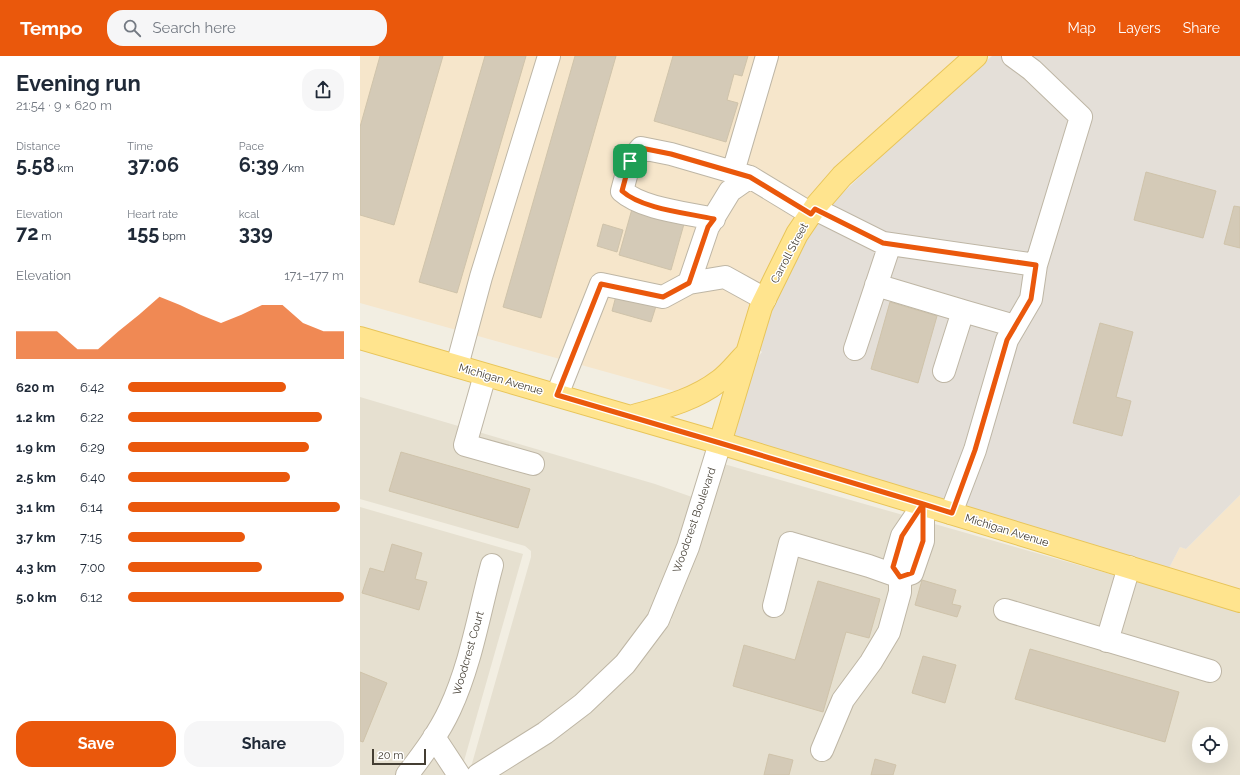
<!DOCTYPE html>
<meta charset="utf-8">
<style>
:root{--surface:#fff;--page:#f6f6f7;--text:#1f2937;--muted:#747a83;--accent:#ea580c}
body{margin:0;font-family:Raleway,sans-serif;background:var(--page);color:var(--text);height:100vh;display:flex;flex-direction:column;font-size:15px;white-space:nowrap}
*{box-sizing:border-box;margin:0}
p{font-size:13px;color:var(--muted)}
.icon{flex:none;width:22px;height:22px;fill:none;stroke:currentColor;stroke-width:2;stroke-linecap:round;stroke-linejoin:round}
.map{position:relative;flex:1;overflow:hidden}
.sheet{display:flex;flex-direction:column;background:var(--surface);width:360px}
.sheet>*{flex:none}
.fabs{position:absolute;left:832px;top:671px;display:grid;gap:8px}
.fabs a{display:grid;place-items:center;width:36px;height:36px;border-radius:50%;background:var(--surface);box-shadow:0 4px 16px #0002;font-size:20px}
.scale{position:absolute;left:12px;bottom:10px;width:54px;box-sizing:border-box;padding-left:4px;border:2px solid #443e33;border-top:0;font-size:11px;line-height:14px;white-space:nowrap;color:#443e33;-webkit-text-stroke:3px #fff;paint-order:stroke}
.pin{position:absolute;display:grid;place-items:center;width:34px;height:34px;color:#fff;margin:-17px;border-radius:8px;box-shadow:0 2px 6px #0006}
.round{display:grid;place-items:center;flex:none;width:42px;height:42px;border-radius:16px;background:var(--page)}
.head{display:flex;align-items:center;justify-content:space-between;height:68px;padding:0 16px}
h1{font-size:22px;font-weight:700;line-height:30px}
.metrics{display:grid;grid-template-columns:repeat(3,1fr);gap:6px;height:68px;padding:4px 16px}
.metrics div{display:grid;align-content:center}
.metrics b{font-size:20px;font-weight:700}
.metrics small{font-size:11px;font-weight:400}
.metrics p{font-size:11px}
.chart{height:112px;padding:8px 16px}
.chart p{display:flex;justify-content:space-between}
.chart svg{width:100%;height:72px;margin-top:4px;fill:var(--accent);opacity:.7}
.primary-button{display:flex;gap:8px;margin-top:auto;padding:8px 16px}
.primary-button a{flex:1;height:46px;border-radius:16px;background:var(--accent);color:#fff;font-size:16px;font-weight:700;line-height:46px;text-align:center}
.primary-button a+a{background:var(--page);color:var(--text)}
ul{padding:0 16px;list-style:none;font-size:13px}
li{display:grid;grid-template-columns:64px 48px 1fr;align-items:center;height:30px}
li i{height:10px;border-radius:5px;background:var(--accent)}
header{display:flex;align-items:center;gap:24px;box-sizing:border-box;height:56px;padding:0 20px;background:var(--accent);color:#fff}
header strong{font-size:19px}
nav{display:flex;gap:22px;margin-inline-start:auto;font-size:14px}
.search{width:280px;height:36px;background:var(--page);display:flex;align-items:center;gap:10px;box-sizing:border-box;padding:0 14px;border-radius:16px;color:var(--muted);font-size:15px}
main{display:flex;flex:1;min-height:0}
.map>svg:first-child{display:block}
.residential{fill:#e6e0d0;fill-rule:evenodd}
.commercial{fill:#f6e6cb}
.industrial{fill:#e4dfd8}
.building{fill:#d4cab7;stroke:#cfc3aa}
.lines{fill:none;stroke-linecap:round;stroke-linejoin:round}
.minor-casing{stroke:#beb6a5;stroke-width:24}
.major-casing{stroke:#e8c55a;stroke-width:24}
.minor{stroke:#fff;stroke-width:22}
.major{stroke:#ffe48e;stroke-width:22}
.route-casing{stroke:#fff;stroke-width:8}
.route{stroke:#ea580c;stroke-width:5}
.labels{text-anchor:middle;stroke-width:3;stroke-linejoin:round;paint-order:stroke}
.street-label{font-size:11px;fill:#443e33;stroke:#fff}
</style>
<header>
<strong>Tempo</strong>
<div class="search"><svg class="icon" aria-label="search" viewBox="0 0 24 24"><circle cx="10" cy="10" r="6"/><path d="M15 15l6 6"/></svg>Search here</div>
<nav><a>Map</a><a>Layers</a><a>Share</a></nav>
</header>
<main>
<section class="sheet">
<div class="head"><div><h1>Evening run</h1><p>21:54 · 9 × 620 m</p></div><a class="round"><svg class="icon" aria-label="share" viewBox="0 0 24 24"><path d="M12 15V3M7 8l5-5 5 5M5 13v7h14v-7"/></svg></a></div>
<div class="metrics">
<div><p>Distance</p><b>5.58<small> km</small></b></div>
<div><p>Time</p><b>37:06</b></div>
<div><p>Pace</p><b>6:39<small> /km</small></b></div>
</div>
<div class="metrics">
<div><p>Elevation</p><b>72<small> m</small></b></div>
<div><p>Heart rate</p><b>155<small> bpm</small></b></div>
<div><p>kcal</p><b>339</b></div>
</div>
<div class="chart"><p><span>Elevation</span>171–177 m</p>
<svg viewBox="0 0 160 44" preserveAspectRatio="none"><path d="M0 44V27L10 27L20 27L30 38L40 38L50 27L60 17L70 6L80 11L90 17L100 22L110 17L120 11L130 11L140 22L150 27L160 27V44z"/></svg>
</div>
<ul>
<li><b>620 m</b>6:42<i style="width:73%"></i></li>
<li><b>1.2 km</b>6:22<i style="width:90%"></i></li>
<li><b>1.9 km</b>6:29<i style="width:84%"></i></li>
<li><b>2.5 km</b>6:40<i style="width:75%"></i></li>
<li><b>3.1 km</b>6:14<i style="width:98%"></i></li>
<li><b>3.7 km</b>7:15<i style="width:54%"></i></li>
<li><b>4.3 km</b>7:00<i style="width:62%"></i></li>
<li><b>5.0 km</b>6:12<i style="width:100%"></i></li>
</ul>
<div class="primary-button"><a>Save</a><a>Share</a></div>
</section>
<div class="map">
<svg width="880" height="719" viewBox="0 0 880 719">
<rect width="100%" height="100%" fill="#f2eee2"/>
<path class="residential" d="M0 341 295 428 332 441 318 487 288 560 256 602 216 641 179 669 111 711 171 501V495L165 490 0 443Z
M364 408 880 555V719H137L302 576H304L312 563 310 561ZM839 678H861V700H839Z
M0 451 163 498 100 719H0Z"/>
<path class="commercial" d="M0 0H601L474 113 378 292 352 318 329 332 318 336 0 247Z
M880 439V536L808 514 820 491 826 493Z"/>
<path class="industrial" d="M632 0H880V439L826 493 820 491 808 514 373 381 397 302 402 296 399 294 411 255 453 172 472 147 542 81Z"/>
<path class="building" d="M20 0H83L34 169 0 159V71Z
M125 0H166L97 237 59 226Z
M215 0H256L181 262 143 251Z
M313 0H388L382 20 374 18 367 44 378 47 366 86 294 65Z
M786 116 856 135 843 182 774 164Z
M874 150 880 151V192L864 188Z
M272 153 324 168 311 214 259 199Z
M243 168 263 174 257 196 237 190Z
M257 236 297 247 291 266 252 255Z
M530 246 577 260 558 327 511 313Z
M740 267 773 276 756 341 771 345 762 380 713 367Z
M41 396 170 433 158 472 29 435Z
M32 488 62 497 55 523 67 526 59 554 2 537 10 512 24 516Z
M562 524 596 534 592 548 601 550 597 561 555 549Z
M458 525 520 543 509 582 486 576 463 656 373 630 384 589 435 604Z
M670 593 819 636 805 686 655 643Z
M563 600 596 609 585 647 552 637Z
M0 616 27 627 3 686 0 685Z
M409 698 433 704 429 719H404Z
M515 703 536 709 533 719H511Z"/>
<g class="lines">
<defs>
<path id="minor" d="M653 0 672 14 721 61 676 209
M373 116 407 0
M455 153 523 187 676 209 671 243 647 284 615 394 591 457
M354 163C327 157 282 153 262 135L270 105 281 92 311 98 390 121
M329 227 348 171 370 135 390 121 451 158
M516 229 603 255
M495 293 530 188
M97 310 121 221 189 0
M584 315 603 255 655 270
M125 319 105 389 173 408
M197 339 241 228 303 241 329 227 365 221 405 243
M563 449V485L552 517 540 521 533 511 542 480Z
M414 550 430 487 509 510 540 521V536L529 576 511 606 483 644 462 694
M645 554 850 615
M747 585 769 511
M74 681 99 719
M47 719C63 698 79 677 90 653 111 608 119 557 132 509
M118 719 185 677 223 648 265 608 298 564 328 491 360 387"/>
<path id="major" d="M0 282 360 387 880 545
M270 361C301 352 333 345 359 325 369 318 377 307 385 299
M360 387 401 251 437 178 456 150 482 120 616 0"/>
</defs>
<use href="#minor" class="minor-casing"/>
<use href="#major" class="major-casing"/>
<use href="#minor" class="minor"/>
<use href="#major" class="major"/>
</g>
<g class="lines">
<defs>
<path id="route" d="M270 105 262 135C282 153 327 157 354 163L348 171 329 227 303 241 241 228 197 339 360 387 563 448V485L552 517 540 521 533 511 542 480 563 448 592 457 615 394 647 284 671 243 676 209 523 187 455 153 451 158 390 121 311 98 281 92 270 105"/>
</defs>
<use href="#route" class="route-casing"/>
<use href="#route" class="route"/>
</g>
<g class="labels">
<g class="street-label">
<text transform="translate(429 197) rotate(-62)" y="4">Carroll Street</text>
<text transform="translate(141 323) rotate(16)" y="4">Michigan Avenue</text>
<text transform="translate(334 464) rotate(-71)" y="4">Woodcrest Boulevard</text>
<text transform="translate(647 474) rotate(17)" y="4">Michigan Avenue</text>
<text transform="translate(108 597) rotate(-74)" y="4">Woodcrest Court</text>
</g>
</g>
</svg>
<div class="fabs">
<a><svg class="icon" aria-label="locate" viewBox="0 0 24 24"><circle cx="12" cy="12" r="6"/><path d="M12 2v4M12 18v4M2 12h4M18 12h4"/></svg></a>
</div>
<div class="scale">20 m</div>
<div class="pin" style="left:270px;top:105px;background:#1e9e55"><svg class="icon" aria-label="arrive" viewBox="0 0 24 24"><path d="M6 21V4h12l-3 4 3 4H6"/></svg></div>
</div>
</main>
